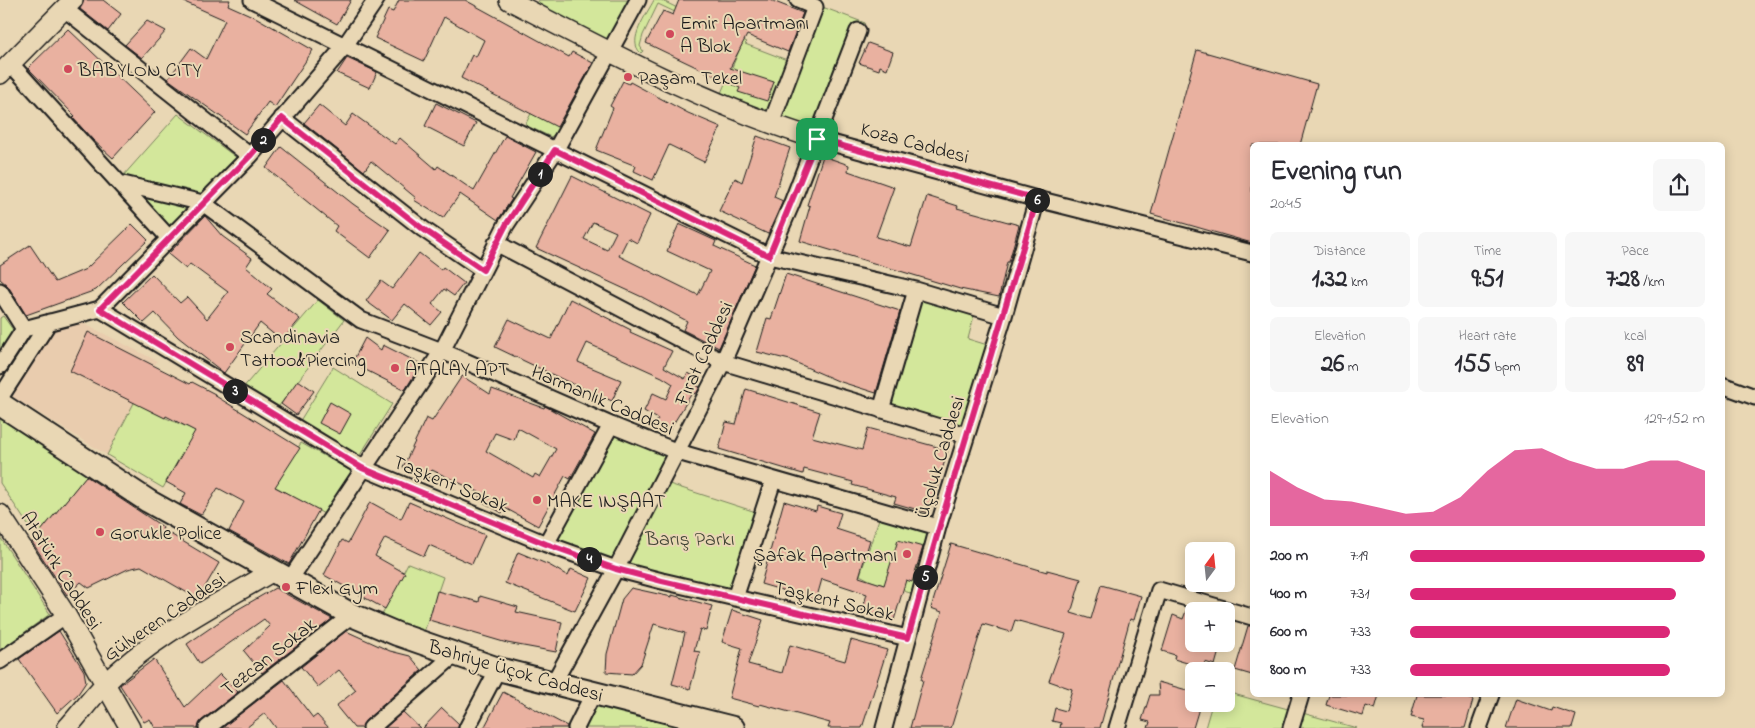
<!DOCTYPE html>
<meta charset="utf-8">
<style>
:root{--surface:#fff;--page:#f7f7f7;--text:#2b2b33;--muted:#7c7c81;--accent:#db2777}
body{margin:0;font-family:"Indie Flower",sans-serif;background:var(--page);color:var(--text);height:100vh;display:flex;flex-direction:column;font-size:19px;white-space:nowrap}
*{box-sizing:border-box;margin:0}
p{font-size:16px;color:var(--muted)}
.icon{flex:none;width:28px;height:28px;fill:none;stroke:currentColor;stroke-width:2;stroke-linecap:round;stroke-linejoin:round}
.map{position:relative;flex:1;overflow:hidden}
.panel{position:absolute;left:1250px;top:142px;width:475px;height:555px;display:flex;flex-direction:column;background:var(--surface);border-radius:8px;box-shadow:0 2px 12px #0003}
.panel>*{flex:none}
.needle{width:32px;rotate:15deg}
.controls{position:absolute;left:1185px;top:542px;display:grid;gap:10px}
.controls a{display:grid;place-items:center;width:50px;height:50px;border-radius:8px;background:var(--surface);box-shadow:0 2px 12px #0003;font-size:25px}
.pin{position:absolute;display:grid;place-items:center;width:42px;height:42px;color:#fff;margin:-21px;border-radius:10px;box-shadow:0 2px 8px #0006}
.km{position:absolute;width:25px;height:25px;margin:-12px;border-radius:50%;background:#222;color:#fff;font-size:14px;line-height:25px;text-align:center}
.round{display:grid;place-items:center;flex:none;width:52px;height:52px;border-radius:8px;background:var(--page)}
.overview{display:flex;align-items:center;justify-content:space-between;height:85px;padding:0 20px}
h1{font-size:28px;font-weight:700;line-height:38px}
.figures{display:grid;grid-template-columns:repeat(3,1fr);gap:8px;height:85px;padding:5px 20px}
.figures div{display:grid;align-content:center;border-radius:8px;background:var(--page);text-align:center}
.figures b{font-size:25px;font-weight:700}
.figures small{font-size:14px;font-weight:400}
.figures p{font-size:14px}
.chart{height:140px;padding:10px 20px}
.chart p{display:flex;justify-content:space-between}
.chart svg{width:100%;height:90px;margin-top:5px;fill:var(--accent);opacity:.7}
ul{padding:0 20px;list-style:none;font-size:16px}
li{display:grid;grid-template-columns:80px 60px 1fr;align-items:center;height:38px}
li i{height:12px;border-radius:6px;background:var(--accent)}
.map>svg:first-child{display:block}
.built{fill:#e9ccae}
.green{fill:#d3e79b;stroke:#78825c}
.building{fill:#e9b1a0;stroke:#1c1c1c;fill-rule:evenodd}
.lines{fill:none;stroke-linecap:round;stroke-linejoin:round}
.minor-casing{stroke:#1c1c1c;stroke-width:19}
.tertiary-casing{stroke:#1c1c1c;stroke-width:22}
.secondary-casing{stroke:#1c1c1c;stroke-width:26}
.minor{stroke:#e9d7b4;stroke-width:15}
.tertiary{stroke:#e9d7b4;stroke-width:19}
.secondary{stroke:#e9d7b4;stroke-width:22}
.route-casing{stroke:#fff;stroke-width:10}
.route{stroke:#db2777;stroke-width:6}
.poi-dot{fill:#d1495b;stroke:#e9d7b4;stroke-width:2}
.labels{text-anchor:middle;stroke-width:4;stroke-linejoin:round;paint-order:stroke}
.poi-label{font-size:20px;fill:#1c1c1c;stroke:#e9d7b4;text-anchor:start}
.street-label{font-size:20px;fill:#1c1c1c;stroke:#e9d7b4}
.park-label{font-size:20px;fill:#414535;stroke:#e9d7b4}
</style>
<div class="map">
<svg width="1755" height="728" viewBox="0 0 1755 728">
<rect width="100%" height="100%" fill="#e9d7b4"/>
<filter id="ink" filterUnits="userSpaceOnUse"><feTurbulence type="fractalNoise" baseFrequency=".02" numOctaves="2"/><feDisplacementMap in="SourceGraphic" scale="10" xChannelSelector="R" yChannelSelector="G"/><feConvolveMatrix kernelMatrix="1 2 1 2 8 2 1 2 1" color-interpolation-filters="sRGB"/></filter>
<g filter="url(#ink)">
<path class="built" d="M81 322 157 361 107 455 11 396 53 330Z"/>
<path class="green" d="M539 0H638L609 52 532 12Z
M654 0H661L747 42 745 44 787 60 770 114 721 93 742 44 658 4 643 35 640 46 643 51 641 53C626 41 647 14 654 0Z
M817 5 865 23 857 27 817 138 774 123Z
M546 85 577 98 560 129 551 137 525 125Z
M178 114 237 158 201 196 123 176Z
M136 194 189 209 170 230Z
M916 290 976 308 968 339 994 347 966 435 881 410Z
M318 300 344 320 276 410 242 389Z
M3 316 16 334 0 358V318Z
M333 367 392 404 357 460 298 424Z
M135 401C154 415 175 421 196 431L163 488 107 455Z
M0 418 87 475 36 537 0 483Z
M612 428 673 453 615 566 550 542Z
M301 443 353 472 326 515 274 486Z
M666 483 759 513 733 593 621 567Z
M882 510 938 527 920 596 871 581 860 575Z
M0 537 50 614 0 650Z
M408 563 443 577 424 632 382 615Z
M594 692 733 728H576Z
M1226 692 1357 728H1205L1212 704H1226Z"/>
<path class="building" d="M84 0H103L121 14 108 31 80 9Z
M180 0H230L228 5 257 18 313 50 275 107 268 102 245 134 168 79 191 48 206 59 225 20Z
M294 0H351L337 24Z
M399 0H465L569 57 572 52 593 63 557 127 461 78 472 55 476 57 484 40 444 17 424 61 375 38 388 10 393 12Z
M679 0H770L803 13 788 52 747 35 730 68 774 82 767 101 738 92 740 88 646 43 663 11 673 15Z
M147 21 166 31 142 58 125 45Z
M68 29 155 112 113 158 93 140 73 118 75 116 28 68Z
M868 43 893 52 887 69 880 66 879 70 859 63Z
M1197 50 1317 84 1300 145H1252V243L1151 214Z
M347 58 377 72 370 88 337 73Z
M623 81 629 84 630 82 688 113 721 127 704 162 669 145 653 180 634 171 636 166 596 150 613 108 610 106Z
M436 103 476 123 464 146 425 126Z
M319 105 345 126 353 114 395 144 400 138 436 169 438 166 474 191 505 136 536 152 510 198 512 199 498 220 460 194 443 218 414 200 416 198 371 161 364 171 304 123Z
M757 136 790 148 774 197 783 201 768 234 719 211 735 178 742 182Z
M281 147 353 204 390 230 370 258 334 231 337 226 266 168Z
M823 156 849 165 848 171 894 187 876 237 911 247 927 196 958 206 957 208 1019 225 1009 262H1007L999 297 960 289 800 241 810 206 807 205Z
M572 176 650 215 637 243 628 238 619 256 698 295 710 271 667 251 679 224 716 241 714 246 755 265 719 348 683 330 687 321 642 297 536 248ZM593 222 616 232 607 250 584 239Z
M205 216 222 236 252 258 246 267 272 289 267 294 300 319 282 341 260 323 224 373 178 337 155 313 144 323 123 302 152 274 180 303 187 297 207 319 228 292 190 264 186 269 168 254Z
M132 224 148 240 96 290 26 315 8 286 0 279V265L30 245 55 282 86 269Z
M419 253 441 270 443 267 464 283 454 296 444 289 432 304 442 312 431 325 405 304 392 320 366 301 381 281 392 289Z
M786 274 900 311 876 393 838 381 790 360 757 352 767 318 771 319Z
M570 299 631 330 630 332 672 351 664 367 685 379 688 373 699 379 696 385 700 387 696 394 692 393 669 431 655 424 658 419 644 411 653 393 666 399 673 384 662 377 587 343 578 362 621 380 612 401 566 381 495 347 509 319 551 339Z
M88 332 190 384 192 382 215 394 214 395 300 448 275 487 319 510 289 564 229 531 244 502 218 488 201 515 180 504 186 493 166 482 195 431 166 416 165 418 70 371Z
M365 338 381 350 383 345 421 364 405 390 352 363Z
M462 376 490 394 492 389 544 408 545 406 595 434 570 479 565 476 538 526 505 508 502 513 478 499 481 493 432 470 428 479 403 467 426 418 432 421ZM518 428 556 449 540 477 535 474 533 478 486 451 495 433 514 440Z
M298 380 314 391 296 415 281 404Z
M746 389 820 412 812 437 862 450 868 428 948 450 929 513 894 503 896 497 852 485 853 482 804 469 803 474 719 449 726 422 736 424Z
M330 402 351 414 340 434 319 423Z
M86 476 163 527 162 529 219 563 198 599 141 566 128 569 89 588 81 582 67 595 32 542Z
M784 501 816 511 817 506 841 513 836 529 870 540 859 577 884 585 898 540 923 547 912 582 906 580 894 620 862 611 867 594 822 579 816 600 761 584Z
M370 502 401 519 409 502 485 535 472 564 429 545 424 556 385 538 375 556 405 573 385 609 324 575 342 540 348 543Z
M951 544 1047 572V570L1081 579 1071 613 1091 619 1101 585 1141 596 1134 620 1130 619 1100 728H1060L1061 723 1052 721 1055 708 1066 711 1072 689 1049 681 1066 634 1015 620 1011 632 983 624 951 728H910L923 680 921 679 942 612 931 608Z
M518 552 549 565 568 576 571 569 591 578 575 611 505 583Z
M275 588 332 619 262 673 244 651 270 626 264 619 200 664 187 644 235 611Z
M631 588 672 597V595L712 606 706 631 700 629 694 651 700 652 690 689 672 684 685 633 654 624 641 664 632 674 606 672 607 654 622 599Z
M437 591 479 602 480 596 518 607 516 612 562 622 556 652 507 643 429 620Z
M732 610 763 620 748 664 782 673 790 645 845 661 851 640 887 650 862 728H828L830 723 760 704 759 706 729 698 742 648 722 642Z
M1186 611 1194 613V644H1221L1215 665 1205 662 1203 668 1174 659 1175 655 1162 651 1173 615 1183 619Z
M1248 626H1252V675L1235 670Z
M59 631 84 671 86 682 78 694 57 713 19 659Z
M346 631 390 651 410 656 422 670 365 721 362 728H354L336 706 356 690 339 670 318 687 301 667Z
M154 659 185 707 220 674 238 692 201 721 198 728H155L150 719 144 722 120 685Z
M284 680 313 718 317 715 329 728H276L265 713 246 728H222Z
M1158 682 1194 692V704L1200 705 1193 728H1148L1150 722 1142 720 1150 695H1159Z
M503 692 567 726V728H484Z
M1329 695H1379L1375 709 1366 706 1363 716 1326 705Z
M1417 695H1463V697L1473 700 1465 728H1422L1424 720 1411 717Z
M1516 699 1551 711 1552 707 1576 715 1572 728H1506Z
M442 708 459 724 458 728H423Z
M403 712 420 728H385Z"/>
<g class="lines">
<defs>
<path id="minor" d="M252 0 769 256 916 290 1004 316
M66 10 250 156
M11 64 169 238
M282 118 423 229 483 270
M771 124 815 7 798 0
M817 139 1037 199 1252 253
M119 183 203 203 361 320 442 351 611 425 678 452 938 527
M496 243 723 362 966 435
M0 291 24 329
M100 309 363 468 546 544 616 569 662 581 908 638
M0 366 24 329 100 309 250 156 344 47 376 0
M1722 385 1755 397
M0 398 49 322
M881 410 916 290
M546 544 611 425
M289 581 442 351 506 225 555 151 638 0
M735 598 773 481
M0 661 66 615
M554 682 616 569 723 362 791 205 858 31
M207 728 352 615
M371 728 454 655
M467 728 498 669
M576 728 594 692
M884 728 938 527 1004 316 1037 199
M1117 728 1159 590 1252 617
M1291 728 1301 695
M1479 728 1491 695"/>
<path id="tertiary" d="M509 0C609 52 710 106 817 139
M0 74 73 0
M0 514 66 615 130 728
M67 728C80 714 91 698 105 684 151 637 216 605 273 571"/>
<path id="secondary" d="M0 404 148 501 352 615 397 634 498 669 733 728"/>
</defs>
<use href="#minor" class="minor-casing"/>
<use href="#tertiary" class="tertiary-casing"/>
<use href="#secondary" class="secondary-casing"/>
<use href="#minor" class="minor"/>
<use href="#tertiary" class="tertiary"/>
<use href="#secondary" class="secondary"/>
</g>
</g>
<g class="lines" filter="url(#ink)">
<defs>
<path id="route" d="M282 118 423 229 483 270 506 225 555 150 769 256 817 139 1037 199C995 346 948 491 908 638L662 581 616 569 546 544 362 468 100 309 250 156Z"/>
</defs>
<use href="#route" class="route-casing"/>
<use href="#route" class="route"/>
</g>
<g class="poi-dot">
<circle cx="670" cy="34" r="5"/>
<circle cx="68" cy="69" r="5"/>
<circle cx="628" cy="77" r="5"/>
<circle cx="230" cy="347" r="5"/>
<circle cx="395" cy="368" r="5"/>
<circle cx="537" cy="500" r="5"/>
<circle cx="100" cy="532" r="5"/>
<circle cx="907" cy="554" r="5"/>
<circle cx="286" cy="587" r="5"/>
</g>
<g class="labels">
<g class="poi-label">
<text x="680" y="29">Emir Apartmanı<tspan x="680" dy="23">A Blok</tspan></text>
<text x="78" y="76">BABYLON CITY</text>
<text x="638" y="84">Paşam Tekel</text>
<text x="240" y="343">Scandinavia<tspan x="240" dy="23">Tattoo&amp;Piercing</tspan></text>
<text x="405" y="375">ATALAY APT</text>
<text x="547" y="507">MAKE INŞAAT</text>
<text x="110" y="539">Gorukle Police</text>
<text x="897" y="561" text-anchor="end">Şafak Apartmanı</text>
<text x="296" y="594">Flexi Gym</text>
</g>
<g class="street-label">
<text transform="translate(915 142) rotate(15)" y="7">Koza Caddesi</text>
<text transform="translate(703 353) rotate(-65)" y="7">Fırat Caddesi</text>
<text transform="translate(603 399) rotate(23)" y="7">Harmanlık Caddesi</text>
<text transform="translate(939 457) rotate(-73)" y="7">Üçoluk Caddesi</text>
<text transform="translate(451 483) rotate(22)" y="7">Taşkent Sokak</text>
<text transform="translate(62 570) rotate(58)" y="7">Atatürk Caddesi</text>
<text transform="translate(834 600) rotate(13)" y="7">Taşkent Sokak</text>
<text transform="translate(164 616) rotate(-34)" y="7">Gülveren Caddesi</text>
<text transform="translate(268 656) rotate(-38)" y="7">Tezcan Sokak</text>
<text transform="translate(516 670) rotate(16)" y="7">Bahriye Üçok Caddesi</text>
</g>
<g class="park-label">
<text x="690" y="545">Barış Parkı</text>
</g>
</g>
</svg>
<div class="controls">
<a><svg class="needle" viewBox="-14 -14 28 28"><path d="M0-13l5 13h-10z" fill="#e53935"/><path d="M0 13l5-13h-10z" fill="#7c7c81"/></svg></a>
<a>+</a>
<a>−</a>
</div>
<div class="pin" style="left:817px;top:139px;background:#1e9e55"><svg class="icon" aria-label="arrive" viewBox="0 0 24 24"><path d="M6 21V4h12l-3 4 3 4H6"/></svg></div>
<b class="km" style="left:540px;top:174px">1</b>
<b class="km" style="left:263px;top:140px">2</b>
<b class="km" style="left:235px;top:391px">3</b>
<b class="km" style="left:589px;top:559px">4</b>
<b class="km" style="left:925px;top:577px">5</b>
<b class="km" style="left:1037px;top:200px">6</b>
<section class="panel">
<div class="overview"><div><h1>Evening run</h1><p>20:45</p></div><a class="round"><svg class="icon" aria-label="share" viewBox="0 0 24 24"><path d="M12 15V3M7 8l5-5 5 5M5 13v7h14v-7"/></svg></a></div>
<div class="figures">
<div><p>Distance</p><b>1.32<small> km</small></b></div>
<div><p>Time</p><b>9:51</b></div>
<div><p>Pace</p><b>7:28<small> /km</small></b></div>
</div>
<div class="figures">
<div><p>Elevation</p><b>26<small> m</small></b></div>
<div><p>Heart rate</p><b>155<small> bpm</small></b></div>
<div><p>kcal</p><b>89</b></div>
</div>
<div class="chart"><p><span>Elevation</span>129–152 m</p>
<svg viewBox="0 0 160 44" preserveAspectRatio="none"><path d="M0 44V17L10 25L20 31L30 32L40 35L50 38L60 37L70 30L80 17L90 7L100 6L110 12L120 16L130 16L140 12L150 12L160 17V44z"/></svg>
</div>
<ul>
<li><b>200 m</b>7:19<i style="width:100%"></i></li>
<li><b>400 m</b>7:31<i style="width:90%"></i></li>
<li><b>600 m</b>7:33<i style="width:88%"></i></li>
<li><b>800 m</b>7:33<i style="width:88%"></i></li>
</ul>
</section>
</div>
